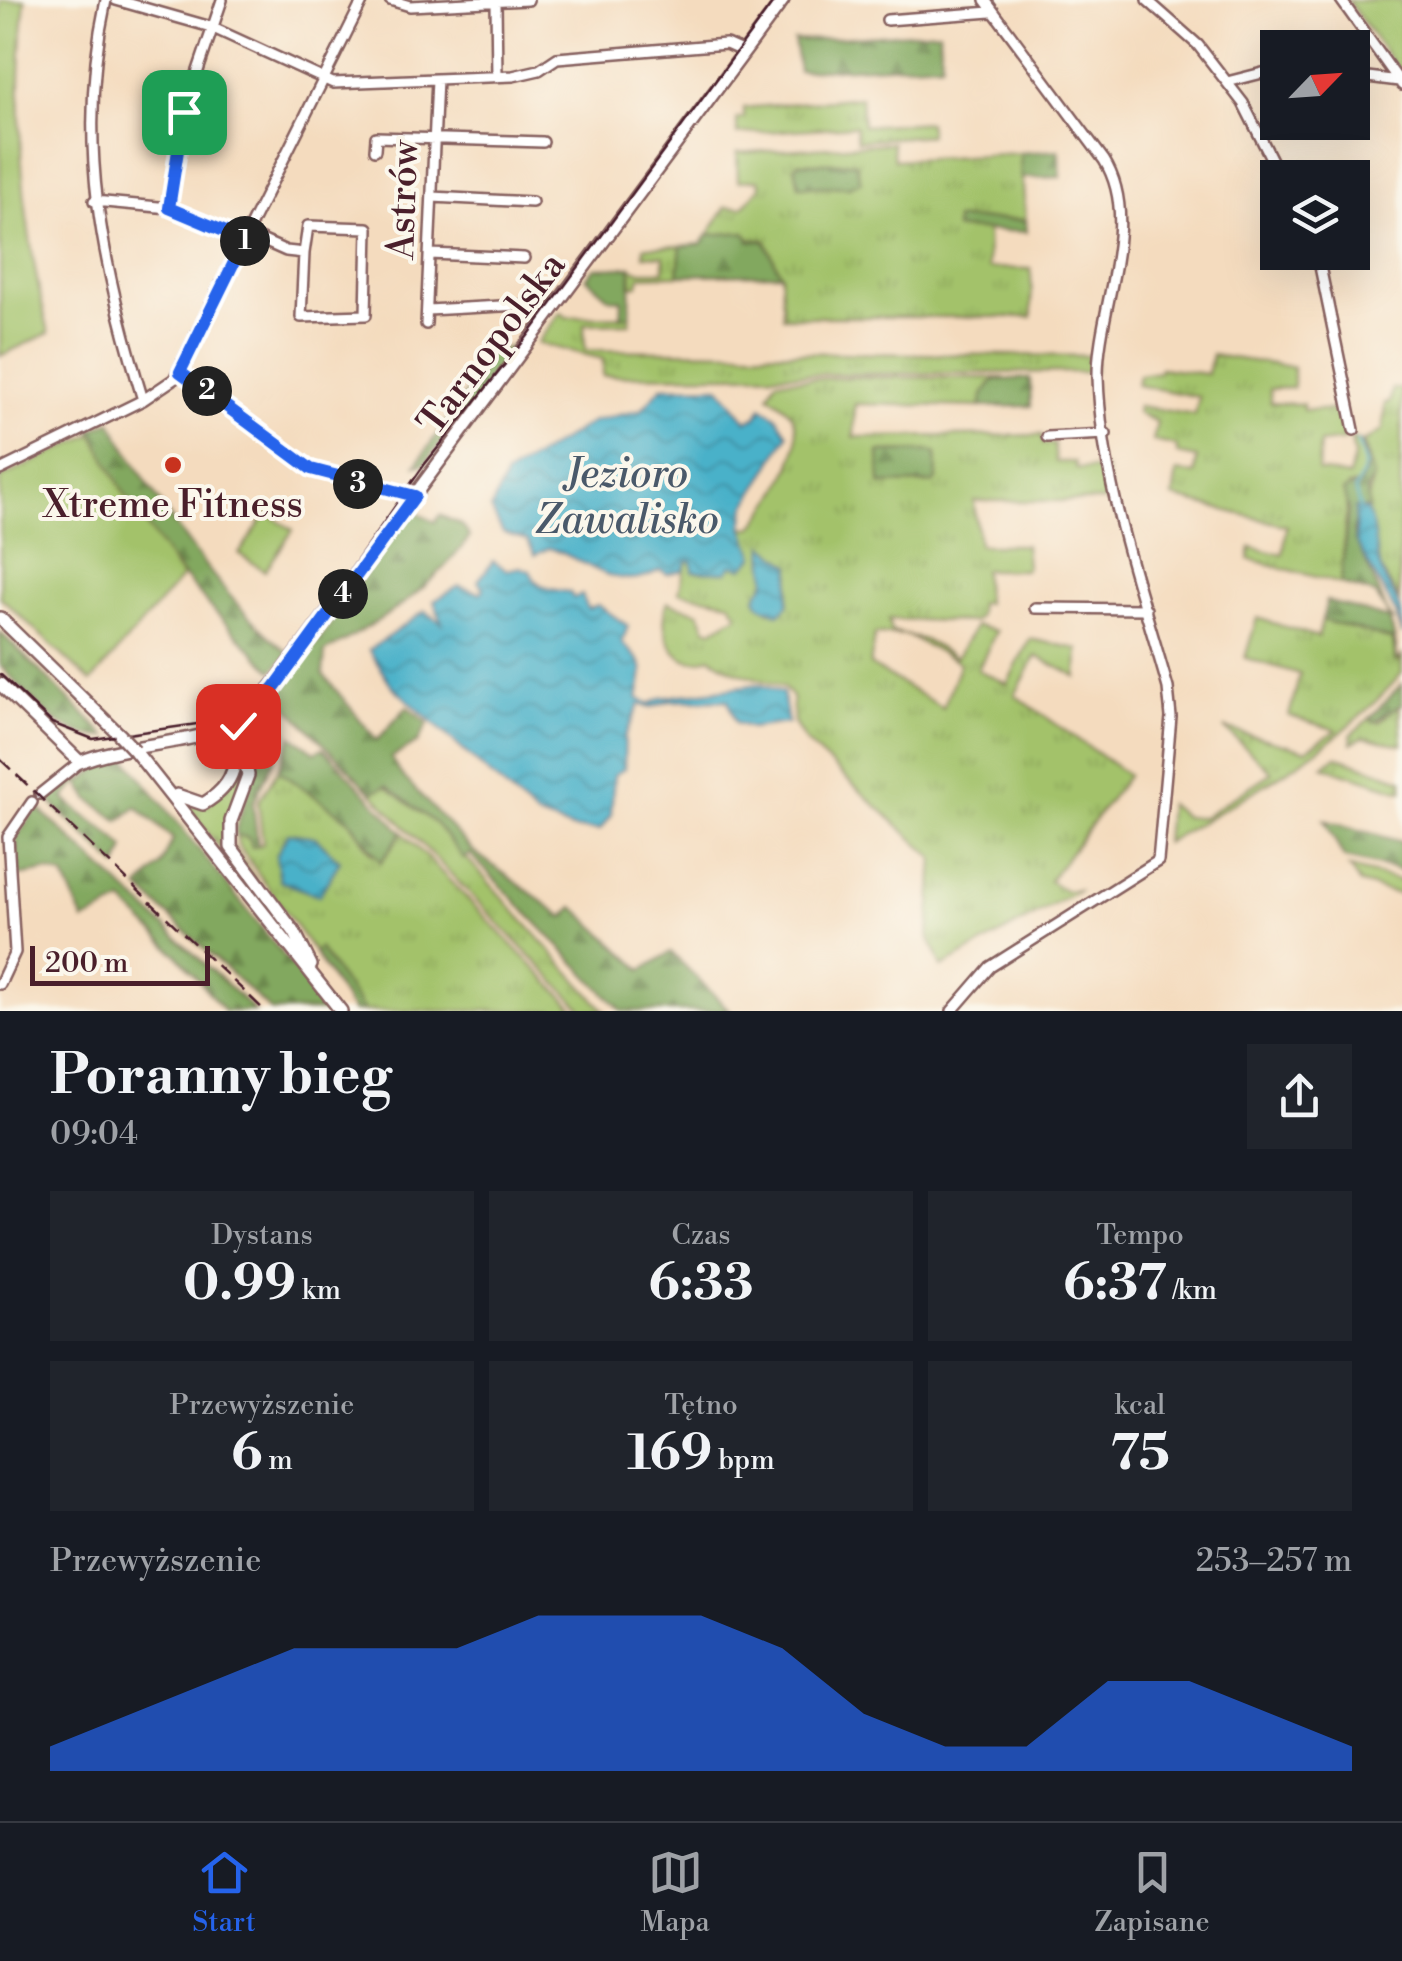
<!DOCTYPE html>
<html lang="pl">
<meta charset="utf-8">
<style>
:root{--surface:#171b24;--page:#20242c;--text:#f1f3f6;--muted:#9ea1a6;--line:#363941;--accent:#2563eb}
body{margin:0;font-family:"Libre Bodoni",serif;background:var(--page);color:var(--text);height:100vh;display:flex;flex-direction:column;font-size:38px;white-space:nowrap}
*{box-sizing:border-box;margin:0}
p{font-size:32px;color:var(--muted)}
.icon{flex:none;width:55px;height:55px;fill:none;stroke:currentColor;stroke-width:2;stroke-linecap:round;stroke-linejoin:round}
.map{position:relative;height:1011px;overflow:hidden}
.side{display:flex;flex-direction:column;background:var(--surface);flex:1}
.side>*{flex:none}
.needle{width:65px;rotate:65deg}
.tools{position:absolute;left:1260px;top:30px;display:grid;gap:20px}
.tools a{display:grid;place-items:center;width:110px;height:110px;border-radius:0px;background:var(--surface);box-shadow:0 10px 40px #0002;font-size:50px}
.scale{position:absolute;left:30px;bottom:25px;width:180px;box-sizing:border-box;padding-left:10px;border:5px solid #4a1f2b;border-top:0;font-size:28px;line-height:35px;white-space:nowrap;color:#4a1f2b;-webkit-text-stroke:8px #fbf7ec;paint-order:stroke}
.pin{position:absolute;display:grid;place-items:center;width:85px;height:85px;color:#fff;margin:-42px;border-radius:20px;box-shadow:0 5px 15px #0006}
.km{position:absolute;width:50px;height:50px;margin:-25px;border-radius:50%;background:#222;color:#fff;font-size:28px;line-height:50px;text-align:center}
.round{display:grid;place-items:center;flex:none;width:105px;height:105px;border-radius:0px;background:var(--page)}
.headline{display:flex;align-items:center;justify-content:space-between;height:170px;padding:0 50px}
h1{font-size:55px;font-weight:700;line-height:75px}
.metrics{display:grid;grid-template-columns:repeat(3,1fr);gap:15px;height:170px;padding:10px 50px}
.metrics div{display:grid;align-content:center;border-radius:0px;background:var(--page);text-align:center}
.metrics b{font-size:50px;font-weight:700}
.metrics small{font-size:28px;font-weight:400}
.metrics p{font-size:28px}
.chart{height:280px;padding:20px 50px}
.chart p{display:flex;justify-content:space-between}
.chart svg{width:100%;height:180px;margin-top:10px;fill:var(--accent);opacity:.7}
.dock{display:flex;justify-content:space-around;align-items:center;height:140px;border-top:2px solid var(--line);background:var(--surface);font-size:28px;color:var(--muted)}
.dock a{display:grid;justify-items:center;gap:5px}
.dock .selected{color:var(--accent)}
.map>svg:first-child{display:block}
.grass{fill:url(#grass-tufts);stroke:#76704a;stroke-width:2.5;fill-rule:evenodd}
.forest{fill:url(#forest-firs);stroke:#666444;stroke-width:2.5}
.garden{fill:#a3c26a;stroke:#76704a;stroke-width:2.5}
.water{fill:url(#water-waves);stroke:#4a687a;stroke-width:2.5}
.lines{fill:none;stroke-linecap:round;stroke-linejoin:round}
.stream{stroke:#4ab1c9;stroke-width:2.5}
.minor-casing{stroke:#86615e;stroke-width:14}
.major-casing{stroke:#86615e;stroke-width:16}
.minor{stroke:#fff;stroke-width:9}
.major{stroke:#fff;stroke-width:11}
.tram{stroke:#4a1f2b;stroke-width:2.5}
.rail{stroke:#4a1f2b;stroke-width:2.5;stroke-dasharray:15 8;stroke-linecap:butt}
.major-bridge-casing{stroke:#86615e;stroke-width:16;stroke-linecap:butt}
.major-bridge{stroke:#fff;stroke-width:11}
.route-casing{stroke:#fff;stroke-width:20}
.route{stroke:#2563eb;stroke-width:12}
.poi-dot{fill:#c8321e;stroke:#fbf7ec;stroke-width:4}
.labels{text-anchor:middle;stroke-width:8;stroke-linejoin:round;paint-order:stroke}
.street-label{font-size:38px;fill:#4a1f2b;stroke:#fbf7ec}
.poi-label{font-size:38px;fill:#4a1f2b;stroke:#fbf7ec}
.water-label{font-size:40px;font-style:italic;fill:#4a596a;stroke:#fbf7ec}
</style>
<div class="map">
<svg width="1402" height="1011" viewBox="0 0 1402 1011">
<defs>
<pattern id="grass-tufts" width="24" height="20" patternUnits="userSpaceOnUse" patternTransform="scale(2.5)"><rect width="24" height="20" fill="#a3c26a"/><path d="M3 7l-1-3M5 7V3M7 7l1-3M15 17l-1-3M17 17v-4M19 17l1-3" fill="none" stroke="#8ea65c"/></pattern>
<pattern id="forest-firs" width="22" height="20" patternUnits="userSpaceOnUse" patternTransform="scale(2.5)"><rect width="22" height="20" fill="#82a85e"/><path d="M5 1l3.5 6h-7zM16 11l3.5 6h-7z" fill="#6c884e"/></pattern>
<pattern id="water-waves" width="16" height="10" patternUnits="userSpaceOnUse" patternTransform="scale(2.5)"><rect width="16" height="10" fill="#4ab1c9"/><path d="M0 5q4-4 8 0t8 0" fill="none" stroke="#408fa3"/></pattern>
</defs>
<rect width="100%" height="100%" fill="#fbf7ec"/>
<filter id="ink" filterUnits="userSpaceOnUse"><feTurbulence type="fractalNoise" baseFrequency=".01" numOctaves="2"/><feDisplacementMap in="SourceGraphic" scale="20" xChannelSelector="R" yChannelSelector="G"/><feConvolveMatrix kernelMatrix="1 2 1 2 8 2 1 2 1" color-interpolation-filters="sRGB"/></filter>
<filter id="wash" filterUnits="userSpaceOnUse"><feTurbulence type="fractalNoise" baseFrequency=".0048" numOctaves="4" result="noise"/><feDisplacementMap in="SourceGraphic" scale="40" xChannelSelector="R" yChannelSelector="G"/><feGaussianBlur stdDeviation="2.25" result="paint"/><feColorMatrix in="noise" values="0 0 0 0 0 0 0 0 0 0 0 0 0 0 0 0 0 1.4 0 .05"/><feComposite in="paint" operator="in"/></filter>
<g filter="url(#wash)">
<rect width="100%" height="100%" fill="#f4dbbe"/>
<path class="grass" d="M861 97 863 126 928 122 930 135 857 141 855 126 737 134V119L744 118V108Z
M892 143 894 160 1020 153 1026 220 956 219V229H987L988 268 1031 269 1032 317H783L781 274 765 240H750L745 232 708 235 726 207H743L760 187 759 180 738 181 737 153ZM799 163H855L849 187 834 185Z
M681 246 678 275 640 276 638 285 632 286 631 267 638 271H664V256L644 255V247Z
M561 312 566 317 630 316V323L584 324 585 350 1095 356 1094 372 603 376V359L537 343Z
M1212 355 1293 367V388L1270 389V403L1303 404V410H1336L1346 440 1320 443 1318 471 1349 476 1354 457 1351 438 1359 442 1366 472 1358 484 1348 486 1341 584 1249 559 1251 547 1283 555 1287 526 1173 497 1177 472 1195 474 1197 458 1177 454V446L1153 441 1157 422 1137 413 1138 406 1195 415 1199 397 1137 385 1139 375 1159 372 1160 368 1207 374Z
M863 377 1005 378 991 383 980 407 855 404 854 437 1042 435 1043 444H1054L1056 462H1075L1076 469H1106L1108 501H974L979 545H1025L1027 566 1025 570H983L986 603H979L978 617 973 622 889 619 891 631 925 640 956 658 975 626 996 631 978 670 1007 684 1030 639 1078 649 1077 677 1036 656 1015 695 1128 775 1049 881 1066 891 1080 890 942 967 929 936 934 858 805 741 794 723 792 697 783 687 732 670 710 657C675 674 657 630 667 602L699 612 706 628 712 630 738 615 730 602 679 592 686 561H692L694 571 727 572 743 527 752 528C772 504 809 450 793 417 788 407 778 402 769 395L776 380ZM930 451 936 453 937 480 933 483 881 484 879 452ZM764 545 791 567 788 605 769 611 756 598 766 580ZM875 634 906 635 960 663 943 708 870 665Z
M1392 389H1402L1399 600 1380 568 1366 510 1373 476 1363 442 1383 430 1385 403 1390 402Z
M1257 618 1318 637 1322 620 1393 640 1398 662 1402 656V673C1338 750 1250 793 1165 843L1168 804 1185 817H1203L1272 772 1224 728 1306 750 1336 730 1289 716 1300 674 1245 658Z
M1399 702 1402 745 1363 737 1352 743 1351 734 1370 718 1380 722Z
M241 755 245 773 227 839 295 937 299 952 187 806 208 805Z
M1336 756 1402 779V791L1323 766Z
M278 770 350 821 372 854H387L402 832 577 1011H364L318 949 314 952 238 845 236 835 249 838 252 846 263 844 258 802Z
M385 786 436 824 605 1011H584L372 793Z
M1349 868 1402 881V895L1360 884Z"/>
<path class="forest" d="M939 31 942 63 799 71 794 41Z
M1059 150 1061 177 1021 178 1020 153Z
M799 163H856L861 182 849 187 799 186 795 166Z
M955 219 1026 220 1027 232 955 229Z
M745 232 750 240H764L781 274 678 275 681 246 701 244 708 235Z
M631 267 630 316 621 317 622 300 609 298 586 278 595 268Z
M512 347 508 359 424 464 416 465 482 369 477 354Z
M1030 378 1031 406 980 407 984 393 994 380Z
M111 421C148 491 226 606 289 653L273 671C200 600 132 525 91 430Z
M1361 440 1373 476 1367 490 1369 509 1360 508 1353 531C1365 563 1402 633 1396 663L1393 640 1322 620 1327 601 1392 620 1375 594 1341 584 1348 510 1343 491 1358 484 1366 472Z
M930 451 936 454 937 480 933 483 880 484 879 452Z
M411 510 435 522 440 515 462 525 470 537C427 594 387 617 325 652L323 674 377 740 407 707 428 723 418 742 391 758 400 773 473 851 564 917 574 907 642 970 671 952 730 1011H622L470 854 464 859 436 824 386 786 372 793 278 697Z
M0 632 96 726 107 737C56 738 33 697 0 666Z
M1402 684V704L1374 722 1370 718Z
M262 711 287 731 253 803 258 846 252 847 249 838 236 835V828L254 774 247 731Z
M292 736 315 752 323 748 332 757 402 832 381 862 350 821 278 770Z
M126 758 328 1011H271L139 888 161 865 173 839 137 807 119 821 89 799 80 784 108 760Z
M97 761 64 798C83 818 105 826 125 848L118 867 46 798 69 776Z
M37 807 255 1011H224L182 960 123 902 84 921 64 876 47 871 18 876 16 838Z
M1324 820 1402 842V871L1344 858Z
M319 948 364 1011H352L314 952Z"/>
<path class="garden" d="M0 0H25C13 114 21 222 49 333L0 356Z
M1347 0H1402V76Z
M93 434 124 493 182 577 91 682 0 597V478Z
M267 513 293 530 265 571 239 554Z"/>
<path class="water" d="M719 386 747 421 756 417 762 407 776 416 788 434 746 507 743 527 755 556 743 568 732 565 727 572 693 571 692 561H687L683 570 667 574 660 570C615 596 586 558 549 548L535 555 527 540 503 533 491 509 506 475 594 421 641 410 662 387Z
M1355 508 1366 510C1377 528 1373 548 1380 567 1391 598 1402 595 1402 635L1396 613 1356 542Z
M764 545 791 566 788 605 779 614 761 606 756 598 766 580Z
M493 561 507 570 520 567 530 571C537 589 552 590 570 592L573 598 582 595 588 609 598 605 628 626 622 642C644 667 647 661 638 698L649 704 661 698 759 684 783 693 788 723 751 728 736 723 728 700 669 701 650 708 640 704 625 736 624 769 614 775 611 815 600 830 572 829 536 816 392 686 369 650 425 611 442 623 434 601 459 586 480 593 484 589 478 581Z
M288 833 315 837 340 861 319 896 280 881 276 856Z"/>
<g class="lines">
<path class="stream" d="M1357 441 1365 466 1355 490 1360 509"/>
</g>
</g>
<g filter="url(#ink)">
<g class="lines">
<defs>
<path id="minor" d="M106 0C75 140 102 265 143 400
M116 0 211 27 333 83 513 76 539 70 557 58 726 44 744 52
M390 0 410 6 528 0
M1147 0 1198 45 1243 103 1281 178
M1341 0 1402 85
M496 2 497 77
M887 20 991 12
M1352 75 1399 81
M1227 82 1278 69
M375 150 376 137 543 142
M432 197 532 202
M94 201 169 208 245 240
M169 208 184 112 222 0
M248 234 286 251 304 253 308 226 368 228 366 315 301 317 304 253
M1317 252 1354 430
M430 254 524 258
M428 310 519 305
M426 324 437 79
M179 372 311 469 415 496
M1047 437 1106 434
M0 470 143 400 174 379 363 0
M1035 608 1146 609
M40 794 80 762
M0 984 15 952 8 837 32 802
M952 1011 990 967 1158 861 1171 717 1168 688C1140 588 1101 482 1098 377 1097 309 1143 222 1104 160L985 0"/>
<path id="major" d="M0 618 120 735
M0 684 80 762C130 741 209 746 251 715L783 0
M237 724 248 775 231 821V847L295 933 311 965
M135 751 341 1011
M177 795 203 804C236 785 242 758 227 727"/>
</defs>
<use href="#minor" class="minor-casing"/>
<use href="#major" class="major-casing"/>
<use href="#minor" class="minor"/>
<use href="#major" class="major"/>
<path class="tram" d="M0 674 52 723 93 739 204 723 230 715 250 700 283 666 424 465 527 337 775 0"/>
<path class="rail" d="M0 759 265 1011"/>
<defs>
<path id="major-bridge" d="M120 735 135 751"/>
</defs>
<use href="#major-bridge" class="major-bridge-casing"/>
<use href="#major-bridge" class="major-bridge"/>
</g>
</g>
<g class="lines" filter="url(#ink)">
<defs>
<path id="route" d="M184 112 169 208 245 240 180 372 311 469 415 496 274 688 238 726"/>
</defs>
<use href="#route" class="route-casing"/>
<use href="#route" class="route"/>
</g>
<circle class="poi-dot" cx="173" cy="465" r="10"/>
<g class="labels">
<g class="street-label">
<text transform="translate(402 200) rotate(-88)" y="13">Astrów</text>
<text transform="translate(491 343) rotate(-53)" y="13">Tarnopolska</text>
</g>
<g class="poi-label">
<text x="173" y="517">Xtreme Fitness</text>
</g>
<g class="water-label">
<text x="627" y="487">Jezioro<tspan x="627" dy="46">Zawalisko</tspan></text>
</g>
</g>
</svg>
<div class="tools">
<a><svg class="needle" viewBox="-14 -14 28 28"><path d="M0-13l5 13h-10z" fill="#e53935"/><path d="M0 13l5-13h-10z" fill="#9ea1a6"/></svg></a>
<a><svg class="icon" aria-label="layers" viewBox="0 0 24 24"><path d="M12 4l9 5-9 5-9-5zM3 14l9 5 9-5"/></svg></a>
</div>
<div class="scale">200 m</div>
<div class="pin" style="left:184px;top:112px;background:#1e9e55"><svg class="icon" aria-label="arrive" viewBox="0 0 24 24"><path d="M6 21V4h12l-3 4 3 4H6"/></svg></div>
<div class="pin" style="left:238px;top:726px;background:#d93025"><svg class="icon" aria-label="check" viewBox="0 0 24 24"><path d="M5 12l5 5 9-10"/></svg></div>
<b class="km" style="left:245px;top:241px">1</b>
<b class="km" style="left:207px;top:391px">2</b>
<b class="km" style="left:358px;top:484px">3</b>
<b class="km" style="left:343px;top:594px">4</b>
</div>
<section class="side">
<div class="headline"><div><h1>Poranny bieg</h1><p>09:04</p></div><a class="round"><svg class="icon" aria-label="share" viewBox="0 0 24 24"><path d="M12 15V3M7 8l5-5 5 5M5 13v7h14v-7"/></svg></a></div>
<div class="metrics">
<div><p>Dystans</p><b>0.99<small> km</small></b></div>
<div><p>Czas</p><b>6:33</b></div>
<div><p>Tempo</p><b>6:37<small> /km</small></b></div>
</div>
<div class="metrics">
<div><p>Przewyższenie</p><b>6<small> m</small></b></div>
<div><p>Tętno</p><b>169<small> bpm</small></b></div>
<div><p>kcal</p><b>75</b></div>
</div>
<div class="chart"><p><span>Przewyższenie</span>253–257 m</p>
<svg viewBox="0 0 160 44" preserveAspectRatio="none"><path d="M0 44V38L10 30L20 22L30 14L40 14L50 14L60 6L70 6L80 6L90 14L100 30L110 38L120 38L130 22L140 22L150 30L160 38V44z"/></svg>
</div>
</section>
<nav class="dock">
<a class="selected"><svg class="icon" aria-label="home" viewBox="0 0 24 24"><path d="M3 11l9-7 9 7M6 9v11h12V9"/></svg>Start</a>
<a><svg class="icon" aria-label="map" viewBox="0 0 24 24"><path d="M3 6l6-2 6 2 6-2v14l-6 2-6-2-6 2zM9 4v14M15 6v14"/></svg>Mapa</a>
<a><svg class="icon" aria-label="saved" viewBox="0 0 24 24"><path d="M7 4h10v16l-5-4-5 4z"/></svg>Zapisane</a>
</nav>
